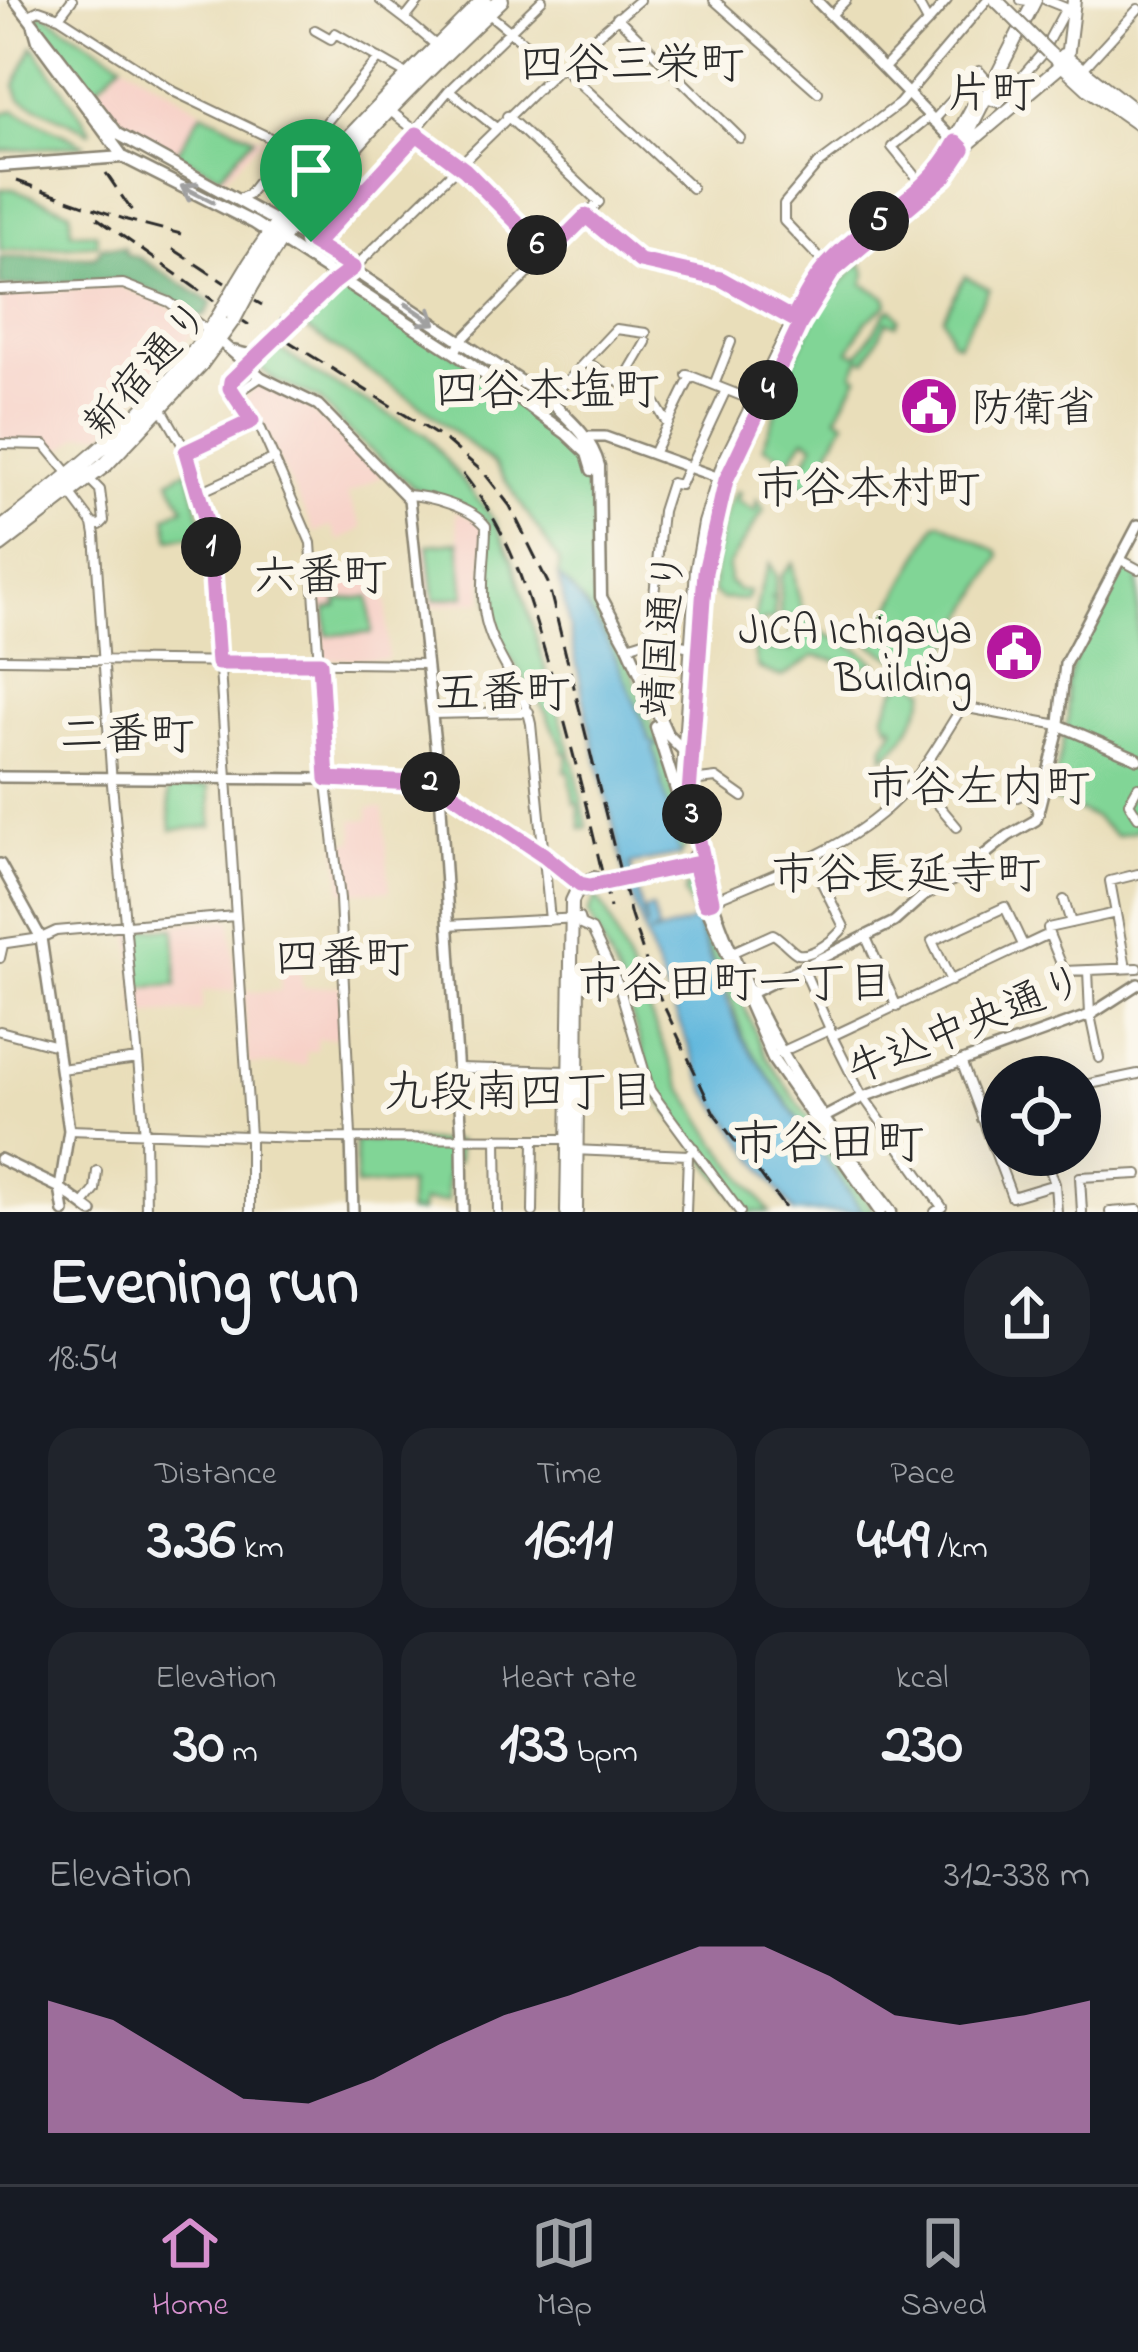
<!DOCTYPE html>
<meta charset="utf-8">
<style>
:root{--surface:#171b24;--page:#20242c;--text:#f1f3f6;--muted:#9ea1a6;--line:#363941;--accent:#d690ce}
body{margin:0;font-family:"Indie Flower","Klee One",sans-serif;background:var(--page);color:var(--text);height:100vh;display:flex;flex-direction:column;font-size:45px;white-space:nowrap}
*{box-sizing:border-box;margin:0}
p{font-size:39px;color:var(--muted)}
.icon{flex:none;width:66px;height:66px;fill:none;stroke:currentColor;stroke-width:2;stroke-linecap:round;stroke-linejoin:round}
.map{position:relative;height:1212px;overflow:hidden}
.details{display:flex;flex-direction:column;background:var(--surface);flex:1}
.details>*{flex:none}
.controls{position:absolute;left:981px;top:1056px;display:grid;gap:24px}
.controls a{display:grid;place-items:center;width:120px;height:120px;border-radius:50%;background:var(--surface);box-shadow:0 12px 48px #0002;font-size:60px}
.pin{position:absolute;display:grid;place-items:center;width:102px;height:102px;color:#fff;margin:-123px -51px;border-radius:50% 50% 50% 0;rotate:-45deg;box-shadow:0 0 12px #0007}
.pin .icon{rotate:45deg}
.km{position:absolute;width:60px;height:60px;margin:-30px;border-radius:50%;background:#222;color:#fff;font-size:33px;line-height:60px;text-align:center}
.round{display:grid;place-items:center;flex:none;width:126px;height:126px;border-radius:48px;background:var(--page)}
.head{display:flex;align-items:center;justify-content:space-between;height:204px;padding:0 48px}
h1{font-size:66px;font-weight:700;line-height:90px}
.figures{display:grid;grid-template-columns:repeat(3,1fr);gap:18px;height:204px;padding:12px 48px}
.figures div{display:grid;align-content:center;border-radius:30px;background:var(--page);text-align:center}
.figures b{font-size:60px;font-weight:700}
.figures small{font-size:33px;font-weight:400}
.figures p{font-size:33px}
.chart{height:336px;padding:24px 48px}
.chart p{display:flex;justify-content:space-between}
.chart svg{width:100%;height:216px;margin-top:12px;fill:var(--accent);opacity:.7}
.menu{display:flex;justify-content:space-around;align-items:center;height:168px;border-top:3px solid var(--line);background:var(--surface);font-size:33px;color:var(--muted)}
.menu a{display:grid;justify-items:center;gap:6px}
.menu .active{color:var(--accent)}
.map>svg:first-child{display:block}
.built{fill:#f7d1c8}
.green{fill:#81d596;stroke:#568060;stroke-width:3}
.forest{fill:#68b67f;stroke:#4a7055;stroke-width:3}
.water{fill:#61b7dd;stroke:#467184;stroke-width:3}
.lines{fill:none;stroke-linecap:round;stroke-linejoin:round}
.minor-casing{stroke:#8a8472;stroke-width:12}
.tertiary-casing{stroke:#8a8472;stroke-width:14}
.secondary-casing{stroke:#8a8472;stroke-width:15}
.primary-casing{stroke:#8a8472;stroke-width:16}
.trunk-casing{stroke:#8a8472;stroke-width:18}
.minor{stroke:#fff;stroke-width:8}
.tertiary{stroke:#fff;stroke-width:9}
.secondary{stroke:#fff;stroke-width:10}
.primary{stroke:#fff;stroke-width:12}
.trunk{stroke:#fff;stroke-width:14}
.rail{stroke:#2b2b2b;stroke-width:3;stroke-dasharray:18 9;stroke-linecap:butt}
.minor-bridge-casing{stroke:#8a8472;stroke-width:12;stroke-linecap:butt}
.primary-bridge-casing{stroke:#8a8472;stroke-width:16;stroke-linecap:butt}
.trunk-bridge-casing{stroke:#8a8472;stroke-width:18;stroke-linecap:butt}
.minor-bridge{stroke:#fff;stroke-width:8}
.primary-bridge{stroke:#fff;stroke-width:12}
.trunk-bridge{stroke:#fff;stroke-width:14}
.oneway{stroke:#a0a0a0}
.route-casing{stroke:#fff;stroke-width:24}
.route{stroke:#d690ce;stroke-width:15}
.labels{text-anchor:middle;stroke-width:12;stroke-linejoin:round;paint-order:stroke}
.street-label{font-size:42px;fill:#2b2b2b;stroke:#fbf7ec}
.poi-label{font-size:42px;fill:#2b2b2b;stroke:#fbf7ec;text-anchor:start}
.neighbourhood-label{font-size:45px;fill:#2b2b2b;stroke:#fbf7ec}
.quarter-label{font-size:48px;fill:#2b2b2b;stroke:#fbf7ec}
</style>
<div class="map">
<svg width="1138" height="1212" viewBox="0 0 1138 1212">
<rect width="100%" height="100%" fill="#fbf7ec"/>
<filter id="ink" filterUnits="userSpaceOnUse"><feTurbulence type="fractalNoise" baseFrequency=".00833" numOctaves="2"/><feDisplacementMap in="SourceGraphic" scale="24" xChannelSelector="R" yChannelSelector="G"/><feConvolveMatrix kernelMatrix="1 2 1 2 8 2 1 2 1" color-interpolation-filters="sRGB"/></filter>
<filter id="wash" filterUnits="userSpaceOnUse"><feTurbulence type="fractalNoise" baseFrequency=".004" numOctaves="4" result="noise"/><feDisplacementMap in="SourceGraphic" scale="48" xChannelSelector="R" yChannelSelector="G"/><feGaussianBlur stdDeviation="2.7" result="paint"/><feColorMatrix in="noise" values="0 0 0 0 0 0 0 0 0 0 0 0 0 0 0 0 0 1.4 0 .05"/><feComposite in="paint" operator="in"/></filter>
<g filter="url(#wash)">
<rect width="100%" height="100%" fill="#e9deba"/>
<path class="built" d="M124 63 200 109 263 138 223 180 145 142 122 128 94 94Z
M118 286 167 306 191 324V336L104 433 81 435 64 448 0 442V294Z
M259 385 301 401 382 476 347 495 363 528 339 541 331 526 315 533 267 436 243 399Z
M455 511 484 524 483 601 430 607 422 546 459 540Z
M370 577 371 584 378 583 380 599H387L388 659H325L318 581Z
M368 808H383L390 891 342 892 338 845 354 841 353 820 368 819Z
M231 919 236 991H202V1011L137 1016 130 929Z
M300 970 303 988 341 986 343 1037 317 1039V1050L306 1052 307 1065 248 1064 244 992 281 991 280 971Z"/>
<path class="green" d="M42 13 122 62 93 91 34 16Z
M33 46 91 130 90 132 20 99 15 85Z
M14 110 84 144V145L0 151V114Z
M202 112 254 137 220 175 176 154Z
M0 189H14L70 211 71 232 96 233 98 244 0 251Z
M861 262 866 274 863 284 886 297 888 304 866 321 849 351 858 355 887 311 893 309 899 318 896 325 887 321 866 361 860 358 853 373 858 377 837 416 845 421 825 460 820 486 794 485 814 444 805 438 790 460 763 446 778 407V391L822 303Z
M965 276 989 289 958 344 952 341 943 317Z
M343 281 455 353 582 449 592 466V593L624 652 666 761 685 848 679 857 653 747 656 744 651 741C628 686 605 616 559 577V561L495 465 427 410 300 324Z
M277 347 314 373 426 435 494 520 512 559 532 624 575 767 587 827 581 829 578 804 574 803 569 771H565L568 754 563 752C562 737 550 731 548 716L498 638 489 593 488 522 460 505 413 487 348 431 319 399 276 381 259 367Z
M188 469 205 534 170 539 166 517 184 507 169 480Z
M737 491 740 493 737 501 755 511 757 500 764 510 728 566 729 582 738 590 749 591 747 600 721 599 713 592C716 561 716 517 737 491Z
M941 522 998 552 1000 557 931 678 909 667 913 659 910 656 905 664 871 645 936 524Z
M459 542 465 596 434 600 428 545Z
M770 563 776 576 775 596 771 598 775 599 774 620H763L758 649 791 651 793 618 780 617 781 576 793 563C803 656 831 620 878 665L860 666 814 656 782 677 758 668C747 640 758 589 770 563Z
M1125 567 1138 572V830L1116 836 1094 817 1051 799 1068 718 1067 686 1076 654Z
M369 597 372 633 327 635 326 609 337 606V600Z
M910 679 926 690C920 714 904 743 884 757V746L895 728 892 724 889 727 884 715 896 689Z
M168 786H209L212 826 171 830Z
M686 886H692L766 1057 874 1212H863L743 1038 731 1000 685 894Z
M596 897 605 909 680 1084 717 1143 770 1212H746L657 1096 622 985 588 913Z
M175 928 177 985 139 987 137 929Z
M355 1140 458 1142V1162H447V1202H422L421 1212H408L409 1184 356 1186Z"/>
<path class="forest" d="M103 246 124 247 126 254 140 258 212 303 205 316 195 317 171 299 123 280 0 287V257H95Z"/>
<path class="water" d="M559 577C604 617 628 686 650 741L656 745 653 748 680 855 630 864 647 928 644 910 652 908 658 930 649 935 695 921 741 1037 862 1212H794L707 1091 653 958 627 882 588 720Z"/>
</g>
<g filter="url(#ink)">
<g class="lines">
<defs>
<path id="minor" d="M380 0 405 19
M420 0 405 19 437 46
M714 0 818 92
M1021 0 1028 1
M489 14 556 69
M832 14 846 0
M27 16 39 10 59 17 175 92 318 161 322 169
M59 17 72 0
M617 17 740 138
M928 22 947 0
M315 30 331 39 335 33 408 75
M561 66 692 188
M884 68 928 22 916 0
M1083 69 1138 9
M449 90 495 127
M985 99 999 103 1040 56 1066 8 1046 0
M388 109 465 170 548 253
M933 121 979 71 986 79
M414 132 449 90 542 0
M301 153 379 58
M328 181 353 202 417 134
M924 186 892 147 929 117
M238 199 248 195 286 146
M586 216 640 261 729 282 793 319
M313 242 353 203
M826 265 784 221V204L817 165 899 104 987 0
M0 290 123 284 169 302 208 331
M295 319 353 269 561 66 639 0
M267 344 229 385 261 429 311 543 326 774 340 899 351 1136
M455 353 461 341 599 202 507 116
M586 362 655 403 667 423
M691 376 752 400
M622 383 646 342
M714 385 731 342
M237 393 261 377
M549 400 616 329 646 333
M162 409 186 451 209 531 214 575 250 1136V1212
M0 444 45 445 69 474
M186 451 253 418
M653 454 691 376 687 375
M690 467 726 390
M89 479 100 490 104 521 100 525 93 524
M69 492 93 524 95 535 112 784 145 1134 146 1212
M198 493 275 458
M407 495C431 496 472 508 486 526 486 556 479 592 486 621 495 658 523 686 531 724L550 920
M1121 560 1138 569
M650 639 662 511 671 483 680 485 688 467
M628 646 650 639 691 647
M0 659 427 664
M432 714 529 712
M915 777 957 827
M691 781 716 778 743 797
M1138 787 1129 803 1138 817
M1017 797 1028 792 1039 814
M924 875 929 871 939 888
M713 900C781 871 854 847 905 791 928 765 944 735 962 707L1059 725
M1064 900 1071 923
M1116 913 1048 928 1049 934 1064 971 1138 968
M448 925 579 918 581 925 592 930 619 986 650 1090 740 1212
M865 935 897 1007
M0 944 41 938 56 931 235 916
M733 952 773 934C781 938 791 951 798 954 813 957 836 938 844 927L821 881
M0 958 3 945
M803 968 830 1029
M1126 968 1110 881 1138 874
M1088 970 1090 1015 1099 1058
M951 981 932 941 1005 907 1023 945
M0 1031 57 1046
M832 1036 1049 934
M832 1036 860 1092 942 1207 935 1212
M779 1053 829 1030
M961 1061 1012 1197 1055 1184
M457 1068 568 1071
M60 1069 138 1059
M1080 1086 1138 1074
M982 1119 1002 1112
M69 1130 302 1138 569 1139
M497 1138 498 1212
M573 1150 688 1155 694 1148
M1045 1155 1055 1184 1057 1212
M998 1159 1010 1155
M83 1205 95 1190 97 1171
M533 1212 534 1139
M686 1212 688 1155
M1082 1212 1080 1177 1138 1174
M1110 1212 1138 1210"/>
<path id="tertiary" d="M816 0 955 142
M215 337 261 377 318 405 409 499 440 791 462 1138 463 1212
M235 351 255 356
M584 437H605L722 479
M1059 725 1138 759
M0 777 327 779 438 784 544 855 586 890
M0 864 41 938 69 1130 60 1188 64 1212
M751 993 894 922 922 897 956 878 1008 836 1036 820 1058 733 1065 664 1138 525
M819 1120 863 1097 1090 1015 1138 984
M351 1136 353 1212
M0 1159 60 1188 92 1212"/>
<path id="secondary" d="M15 0 118 134 299 234 549 400C570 420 591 437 599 466L601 597 628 646 667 734 689 756
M34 27 38 41 123 157
M0 166 123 157 254 223 455 353 567 434 587 453 592 470
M656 727 684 815
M880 1212 774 1061 709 912 693 857 700 859C733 992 810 1104 891 1212"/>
<path id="primary" d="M1048 52 1088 89 1138 124
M1063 55 1138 113
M967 145 1062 65 1067 58 1074 0
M936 174 972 108
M681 801 697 569 705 523 723 465 809 290 826 265 879 221
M685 865 700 859 689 793 705 571 714 526 731 469 815 297 833 271 948 172 1035 0
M567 1212 572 901 580 884 594 878
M576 1212 578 973"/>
<path id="trunk" d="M239 282C302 174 398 88 484 0
M250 288C313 179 410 86 501 0
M0 530C81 468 164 403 220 315
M0 545 106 464 200 365 234 318"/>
</defs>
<use href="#minor" class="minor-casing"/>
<use href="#tertiary" class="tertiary-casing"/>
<use href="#secondary" class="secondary-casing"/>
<use href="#primary" class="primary-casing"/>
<use href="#trunk" class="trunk-casing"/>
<use href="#minor" class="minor"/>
<use href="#tertiary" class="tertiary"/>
<use href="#secondary" class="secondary"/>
<use href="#primary" class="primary"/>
<use href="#trunk" class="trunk"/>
<path class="rail" d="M106 173 132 211
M17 181 127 220 181 234
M97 218 214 301
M173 249 225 283
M255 301 262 305
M280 318 283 320
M243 321 249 325
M285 339 448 442 485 474 510 506 548 583 631 916 654 985 714 1113 788 1212
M463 474C512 535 527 593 549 666 572 746 592 826 610 908"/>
<defs>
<path id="minor-bridge" d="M267 344 295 319"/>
<path id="primary-bridge" d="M996 0 1048 52
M595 884 685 865"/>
<path id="trunk-bridge" d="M220 315 239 282
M234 318 250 288"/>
</defs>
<use href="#minor-bridge" class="minor-bridge-casing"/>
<use href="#primary-bridge" class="primary-bridge-casing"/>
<use href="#trunk-bridge" class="trunk-bridge-casing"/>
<use href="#minor-bridge" class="minor-bridge"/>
<use href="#primary-bridge" class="primary-bridge"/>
<use href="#trunk-bridge" class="trunk-bridge"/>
</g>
<defs><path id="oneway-shaft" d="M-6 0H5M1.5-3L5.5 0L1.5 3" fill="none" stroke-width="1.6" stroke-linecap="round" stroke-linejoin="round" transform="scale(3)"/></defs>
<g class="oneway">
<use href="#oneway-shaft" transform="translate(197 194) rotate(-153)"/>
<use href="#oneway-shaft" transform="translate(421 314) rotate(34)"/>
</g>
</g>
<g class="lines" filter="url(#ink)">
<defs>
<path id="route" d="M417 134 465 170 548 254 586 216 640 261 721 279 793 319C803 301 813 280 828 264 868 219 927 198 956 142L963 149 945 176 833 271 800 324 726 480 705 572 689 794 712 901 705 903 694 864 590 886 580 884 544 855 438 784 327 779 320 663H218L209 531 186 452 252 421 230 388 231 381 332 284 353 268 311 242 319 240Z"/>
</defs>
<use href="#route" class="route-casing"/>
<use href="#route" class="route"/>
</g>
<defs>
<symbol id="civic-disc" viewBox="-11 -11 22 22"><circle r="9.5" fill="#b5179e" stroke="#fbf7ec"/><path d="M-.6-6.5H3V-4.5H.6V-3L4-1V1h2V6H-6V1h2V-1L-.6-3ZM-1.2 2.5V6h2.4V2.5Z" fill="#fff"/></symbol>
</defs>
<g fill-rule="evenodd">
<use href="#civic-disc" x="896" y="373" width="66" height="66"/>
<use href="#civic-disc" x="981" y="619" width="66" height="66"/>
</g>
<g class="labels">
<g class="street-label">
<text transform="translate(145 368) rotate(-49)" y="15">新宿通り</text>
<text transform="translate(661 634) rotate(-85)" y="15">靖国通り</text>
<text transform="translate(965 1023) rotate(-22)" y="15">牛込中央通り</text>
</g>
<g class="poi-label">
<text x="971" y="421">防衛省</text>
<text x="972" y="643" text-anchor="end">JICA Ichigaya<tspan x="972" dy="48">Building</tspan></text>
</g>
<g class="neighbourhood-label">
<text x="632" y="78">四谷三栄町</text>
<text x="991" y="107">片町</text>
<text x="547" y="404">四谷本塩町</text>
<text x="868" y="502">市谷本村町</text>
<text x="320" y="590">六番町</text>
<text x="503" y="707">五番町</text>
<text x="127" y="749">二番町</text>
<text x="978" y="801">市谷左内町</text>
<text x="906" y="888">市谷長延寺町</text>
<text x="342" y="972">四番町</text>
<text x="735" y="997">市谷田町一丁目</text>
<text x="519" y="1106">九段南四丁目</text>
</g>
<g class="quarter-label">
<text x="828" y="1158">市谷田町</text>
</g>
</g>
</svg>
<div class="controls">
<a><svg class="icon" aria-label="locate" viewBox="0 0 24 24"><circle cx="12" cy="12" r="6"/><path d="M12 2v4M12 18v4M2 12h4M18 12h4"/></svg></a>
</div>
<div class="pin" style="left:311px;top:242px;background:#1e9e55"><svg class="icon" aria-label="arrive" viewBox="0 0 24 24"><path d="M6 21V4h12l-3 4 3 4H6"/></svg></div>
<b class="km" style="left:211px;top:547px">1</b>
<b class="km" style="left:430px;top:782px">2</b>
<b class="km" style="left:692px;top:814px">3</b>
<b class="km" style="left:768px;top:390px">4</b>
<b class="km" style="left:879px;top:221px">5</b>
<b class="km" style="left:537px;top:245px">6</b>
</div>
<section class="details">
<div class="head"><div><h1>Evening run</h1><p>18:54</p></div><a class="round"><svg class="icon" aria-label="share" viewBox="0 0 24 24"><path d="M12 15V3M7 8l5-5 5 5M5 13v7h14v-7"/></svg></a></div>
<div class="figures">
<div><p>Distance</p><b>3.36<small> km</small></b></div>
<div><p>Time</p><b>16:11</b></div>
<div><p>Pace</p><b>4:49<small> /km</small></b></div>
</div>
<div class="figures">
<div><p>Elevation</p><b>30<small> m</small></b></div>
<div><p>Heart rate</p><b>133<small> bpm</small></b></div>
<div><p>kcal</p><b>230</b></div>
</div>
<div class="chart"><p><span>Elevation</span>312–338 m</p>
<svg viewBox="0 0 160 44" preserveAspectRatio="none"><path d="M0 44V17L10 21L20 29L30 37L40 38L50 33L60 26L70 20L80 16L90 11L100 6L110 6L120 12L130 20L140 22L150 20L160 17V44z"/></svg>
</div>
</section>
<nav class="menu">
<a class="active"><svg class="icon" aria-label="home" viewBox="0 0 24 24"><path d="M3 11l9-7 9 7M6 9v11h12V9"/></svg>Home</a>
<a><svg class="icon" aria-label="map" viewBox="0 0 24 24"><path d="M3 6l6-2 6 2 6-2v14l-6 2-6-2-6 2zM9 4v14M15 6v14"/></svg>Map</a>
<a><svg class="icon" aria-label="saved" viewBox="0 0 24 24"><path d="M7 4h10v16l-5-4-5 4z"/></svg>Saved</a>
</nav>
